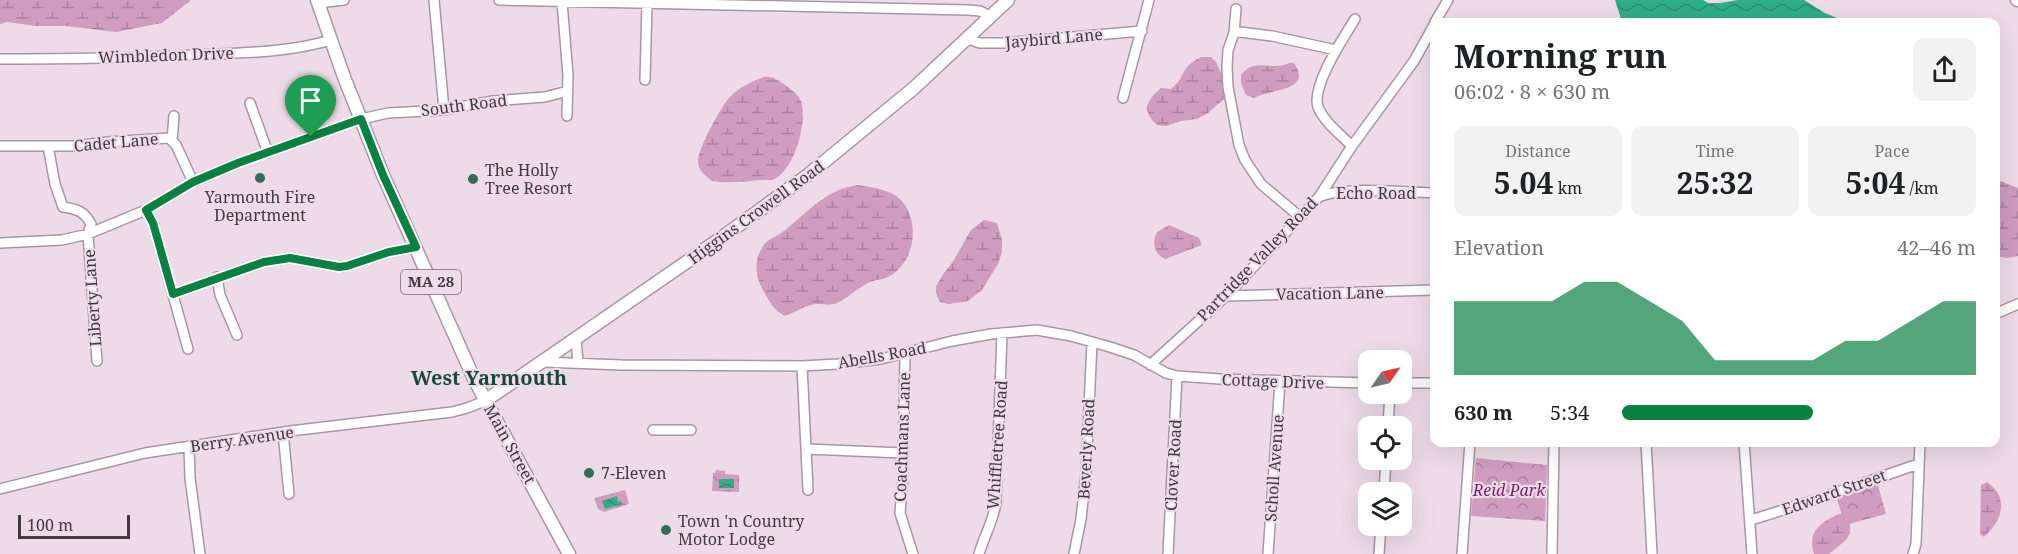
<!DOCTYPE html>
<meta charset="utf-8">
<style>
:root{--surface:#fff;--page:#f2f2f2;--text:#202124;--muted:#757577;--accent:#0b8043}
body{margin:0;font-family:"Noto Serif",serif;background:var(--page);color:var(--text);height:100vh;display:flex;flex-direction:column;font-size:22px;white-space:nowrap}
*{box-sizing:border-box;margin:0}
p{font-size:20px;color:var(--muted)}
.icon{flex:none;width:33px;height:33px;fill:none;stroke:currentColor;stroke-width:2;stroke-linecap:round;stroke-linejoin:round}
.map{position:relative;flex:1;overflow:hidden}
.panel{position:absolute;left:1430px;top:18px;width:570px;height:429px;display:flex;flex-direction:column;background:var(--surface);border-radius:12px;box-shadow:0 6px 24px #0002}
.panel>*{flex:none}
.needle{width:39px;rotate:56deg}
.buttons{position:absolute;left:1358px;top:350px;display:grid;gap:12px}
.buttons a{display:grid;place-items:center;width:54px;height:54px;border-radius:12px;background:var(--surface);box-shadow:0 6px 24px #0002;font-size:30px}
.scale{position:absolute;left:18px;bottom:15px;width:112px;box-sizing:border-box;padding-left:6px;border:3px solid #413a3f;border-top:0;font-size:16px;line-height:21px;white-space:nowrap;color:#413a3f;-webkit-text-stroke:4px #eedbe7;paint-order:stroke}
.pin{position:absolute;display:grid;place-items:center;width:51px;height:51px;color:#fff;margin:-62px -26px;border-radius:50% 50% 50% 0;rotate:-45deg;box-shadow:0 0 6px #0007}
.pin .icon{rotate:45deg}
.round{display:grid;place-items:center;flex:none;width:63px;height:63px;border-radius:12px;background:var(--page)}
.summary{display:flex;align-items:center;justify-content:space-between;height:102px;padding:0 24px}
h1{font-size:33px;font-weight:700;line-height:45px}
.figures{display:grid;grid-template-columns:repeat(3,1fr);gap:9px;height:102px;padding:6px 24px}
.figures div{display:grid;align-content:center;border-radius:12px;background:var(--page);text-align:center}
.figures b{font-size:30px;font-weight:700}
.figures small{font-size:16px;font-weight:400}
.figures p{font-size:16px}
.chart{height:168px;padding:12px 24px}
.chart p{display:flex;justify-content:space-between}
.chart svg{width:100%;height:108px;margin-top:6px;fill:var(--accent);opacity:.7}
ul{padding:0 24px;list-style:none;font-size:20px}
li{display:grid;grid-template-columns:96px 72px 1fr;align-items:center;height:45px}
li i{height:15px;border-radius:8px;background:var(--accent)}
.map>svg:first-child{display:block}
.wetland{fill:url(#wetland-marsh)}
.park{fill:url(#park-crowns)}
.water{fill:url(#water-waves)}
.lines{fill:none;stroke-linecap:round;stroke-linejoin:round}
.minor-casing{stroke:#a896a2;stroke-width:12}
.major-casing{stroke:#a896a2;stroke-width:15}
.minor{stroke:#fff;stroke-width:9}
.major{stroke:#fff;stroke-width:12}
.route-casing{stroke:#fff;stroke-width:12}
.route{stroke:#0b8043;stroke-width:8}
.poi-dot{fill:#316d57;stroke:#eedbe7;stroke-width:2}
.labels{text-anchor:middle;stroke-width:4.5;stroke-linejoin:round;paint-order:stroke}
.shield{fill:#eedbe7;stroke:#756a71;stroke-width:1.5}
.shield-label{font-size:15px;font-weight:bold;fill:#413a3f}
.street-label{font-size:16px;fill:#413a3f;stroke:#eedbe7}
.poi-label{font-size:16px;fill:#413a3f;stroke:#eedbe7;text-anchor:start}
.park-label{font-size:16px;font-style:italic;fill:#7d1d69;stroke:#eedbe7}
.quarter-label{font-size:20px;font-weight:bold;fill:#194a39;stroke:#eedbe7}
</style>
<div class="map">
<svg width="2018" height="554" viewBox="0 0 2018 554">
<defs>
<pattern id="wetland-marsh" width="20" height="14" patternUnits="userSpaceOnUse" patternTransform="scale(1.5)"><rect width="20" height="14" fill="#d09cc0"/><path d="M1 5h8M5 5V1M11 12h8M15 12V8" fill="none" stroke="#aa809d"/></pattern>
<pattern id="park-crowns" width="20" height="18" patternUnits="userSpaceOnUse" patternTransform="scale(1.5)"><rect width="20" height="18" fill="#d09cc0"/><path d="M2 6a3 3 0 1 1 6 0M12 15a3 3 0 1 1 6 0" fill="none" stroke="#aa809d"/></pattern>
<pattern id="water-waves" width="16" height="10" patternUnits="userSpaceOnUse" patternTransform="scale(1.5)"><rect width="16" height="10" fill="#2faf86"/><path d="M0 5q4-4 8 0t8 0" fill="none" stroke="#2a8f6f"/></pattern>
</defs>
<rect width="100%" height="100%" fill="#eedbe7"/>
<path class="wetland" d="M0 0H191L162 23 116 32 66 26H36L7 22 0 24Z
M1201 57H1211L1216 62 1222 75 1226 92 1224 99 1208 113 1197 119 1181 121 1166 126 1157 125C1141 110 1146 101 1161 88L1171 89C1186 77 1180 67 1201 57Z
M1289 63H1294C1314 92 1269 89 1254 98L1246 95 1241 83V75C1255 56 1271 72 1289 63Z
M764 77C772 76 778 80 785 85 792 90 801 96 802 105 806 126 794 172 772 180 771 180 764 180 763 180 746 181 729 184 712 181 706 176 699 171 698 163 696 152 722 104 731 96 740 87 752 81 764 77Z
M1995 179 2018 188V256L2007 258 1995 256Z
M857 185C882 189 904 191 911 219 917 241 908 268 886 278 882 280 877 279 873 281 860 285 850 297 837 303 828 307 819 302 811 305 802 307 794 313 785 316 774 310 770 303 764 292 756 279 753 262 762 248 766 239 776 237 784 231 808 212 825 190 857 185Z
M984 220 997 223 1002 240V252L998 264 982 290 968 301 949 304 940 302 936 293V286L944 273 954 260 971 230Z
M1169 225 1199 238 1202 245 1165 259C1153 253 1152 242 1157 232Z
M1987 482C2010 498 2002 521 1984 537L1980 534 1981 485Z
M1838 514H1844L1850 520V533L1846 540 1829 554H1814C1807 531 1820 524 1838 514Z"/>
<path class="park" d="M1476 458 1547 465 1545 521 1471 516Z
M716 470 725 471V474L739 475V492L712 491 713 473H715Z
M1877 482 1886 514 1845 525 1835 493Z
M625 490 629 504 604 512 598 509 594 498Z"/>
<path class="water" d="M1615 0H1703L1708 3H1720L1738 0H1804L1825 13 1847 22H1622Z
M719 479H734V488H719Z
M617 496 618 502 621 501 622 504 605 509 602 501Z"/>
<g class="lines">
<defs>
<path id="minor" d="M434 0 444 110
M499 0 968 10 980 11 991 17
M562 2 568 75 567 116
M318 3 344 0
M1236 9 1234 33 1228 50 1227 67 1228 87 1239 145 1245 160 1261 184 1299 216
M1435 22 1448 0
M1234 33 1240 32 1272 36 1336 50
M967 39 980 43H1004L1142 31
M0 59C65 59 129 58 194 55 239 53 287 53 331 40
M645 80 647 4
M1123 98 1149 0
M250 103 268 153
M172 140 174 116
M0 146H48L55 184 63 207C77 209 84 211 91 224L88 234 97 361
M48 146H74L107 142 169 138 176 145 193 182
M1352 146C1341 135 1324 122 1318 107 1311 86 1344 37 1355 19
M1319 197C1343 186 1405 192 1434 193
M146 210 153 223 188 349
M0 243 62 240 88 234 146 210 193 182 238 163 361 119 388 113 444 110 493 101 545 97 568 91
M217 277 220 295 237 335
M173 294 264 262 290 258 339 267 347 266 389 252 416 247
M1226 296 1434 290
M1995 314 2018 304
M576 339 578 363
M905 354 903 477 900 513 913 554
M543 362 622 365 802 366 838 364 881 359 952 341 991 334 1037 330 1071 336 1110 347 1134 355 1166 373 1177 376 1220 379 1368 383
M1150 365 1226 296 1319 197 1352 146 1414 61 1434 25
M802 366 808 490
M1401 383H1434
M1388 426 1390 393
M653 430H691
M283 432 289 494
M1646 442 1652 554
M1744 442 1752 554
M189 446 190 478 200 554
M806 449 903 453
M0 489 145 453 290 431 452 412 467 408 485 401
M1384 492 1386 459
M1751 520 1818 499 1918 464
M979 554C984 536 994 520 996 502L1002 333
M1074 554 1081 519 1086 473 1092 342
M1168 554 1177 376
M1268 554 1280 382
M1379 554 1381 525
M1462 554 1470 442
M1552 554 1554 442
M1913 554 1916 544 1920 442"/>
<path id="major" d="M317 0 344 77 383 175 475 381 569 554
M2017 0H2018
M485 401 717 241 808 175 914 88 1008 0"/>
</defs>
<use href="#minor" class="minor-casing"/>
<use href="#major" class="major-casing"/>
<use href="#minor" class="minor"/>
<use href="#major" class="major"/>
</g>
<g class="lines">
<defs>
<path id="route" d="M361 119 383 175 416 247 389 252 347 266 339 267 290 258 264 262 173 294 153 223 146 210 193 182 238 163Z"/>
</defs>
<use href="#route" class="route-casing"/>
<use href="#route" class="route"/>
</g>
<g class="poi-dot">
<circle cx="260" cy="178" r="6"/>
<circle cx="473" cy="179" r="6"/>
<circle cx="589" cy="473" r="6"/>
<circle cx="666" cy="530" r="6"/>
</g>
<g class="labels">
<rect class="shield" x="401" y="270" width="60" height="24" rx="4.5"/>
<g class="shield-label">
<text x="431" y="287">MA 28</text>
</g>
<g class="street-label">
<text transform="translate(1054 38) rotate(-5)" y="6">Jaybird Lane</text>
<text transform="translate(166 55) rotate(-2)" y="6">Wimbledon Drive</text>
<text transform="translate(464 105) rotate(-7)" y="6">South Road</text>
<text transform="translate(116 142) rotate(-5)" y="6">Cadet Lane</text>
<text x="1376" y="199">Echo Road</text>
<text transform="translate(756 212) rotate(-36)" y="6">Higgins Crowell Road</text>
<text transform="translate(1257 259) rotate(-46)" y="6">Partridge Valley Road</text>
<text transform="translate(1330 293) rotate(-1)" y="6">Vacation Lane</text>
<text transform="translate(92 298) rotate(-94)" y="6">Liberty Lane</text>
<text transform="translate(882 355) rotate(-10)" y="6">Abells Road</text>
<text transform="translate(1273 381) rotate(2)" y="6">Cottage Drive</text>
<text transform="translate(902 437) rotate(-88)" y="6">Coachmans Lane</text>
<text transform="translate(242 439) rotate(-8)" y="6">Berry Avenue</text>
<text transform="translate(510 444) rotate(61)" y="6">Main Street</text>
<text transform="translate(997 445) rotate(-86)" y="6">Whiffletree Road</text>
<text transform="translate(1086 449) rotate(-87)" y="6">Beverly Road</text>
<text transform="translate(1173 465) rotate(-87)" y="6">Clover Road</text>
<text transform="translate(1274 468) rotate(-86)" y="6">Scholl Avenue</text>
<text transform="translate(1834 492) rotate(-19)" y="6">Edward Street</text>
</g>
<g class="poi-label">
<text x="485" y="176">The Holly<tspan x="485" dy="18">Tree Resort</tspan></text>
<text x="260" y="203" text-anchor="middle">Yarmouth Fire<tspan x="260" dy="18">Department</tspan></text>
<text x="601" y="479">7-Eleven</text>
<text x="678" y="527">Town 'n Country<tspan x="678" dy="18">Motor Lodge</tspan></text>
</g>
<g class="park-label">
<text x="1509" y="496">Reid Park</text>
</g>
<g class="quarter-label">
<text x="489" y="385">West Yarmouth</text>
</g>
</g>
</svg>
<div class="buttons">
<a><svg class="needle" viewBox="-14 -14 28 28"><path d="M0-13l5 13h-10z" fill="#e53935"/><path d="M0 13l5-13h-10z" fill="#757577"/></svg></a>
<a><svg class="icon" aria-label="locate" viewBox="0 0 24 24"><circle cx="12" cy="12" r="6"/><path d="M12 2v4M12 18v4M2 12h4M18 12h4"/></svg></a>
<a><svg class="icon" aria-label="layers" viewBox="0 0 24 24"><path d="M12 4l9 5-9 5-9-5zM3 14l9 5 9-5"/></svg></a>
</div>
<div class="scale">100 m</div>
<div class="pin" style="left:311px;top:137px;background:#1e9e55"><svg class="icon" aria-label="arrive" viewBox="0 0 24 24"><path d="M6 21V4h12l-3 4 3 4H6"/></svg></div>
<section class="panel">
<div class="summary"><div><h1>Morning run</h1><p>06:02 · 8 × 630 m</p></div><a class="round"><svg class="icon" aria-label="share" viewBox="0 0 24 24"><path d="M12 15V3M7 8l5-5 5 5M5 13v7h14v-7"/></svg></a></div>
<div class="figures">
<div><p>Distance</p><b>5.04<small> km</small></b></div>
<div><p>Time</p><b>25:32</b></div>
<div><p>Pace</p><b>5:04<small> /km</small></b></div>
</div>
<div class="chart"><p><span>Elevation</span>42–46 m</p>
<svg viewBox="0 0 160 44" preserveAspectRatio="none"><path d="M0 44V14L10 14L20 14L30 14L40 6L50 6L60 14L70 22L80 38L90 38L100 38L110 38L120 30L130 30L140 22L150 14L160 14V44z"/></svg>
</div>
<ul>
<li><b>630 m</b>5:34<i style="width:54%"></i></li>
</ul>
</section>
</div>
